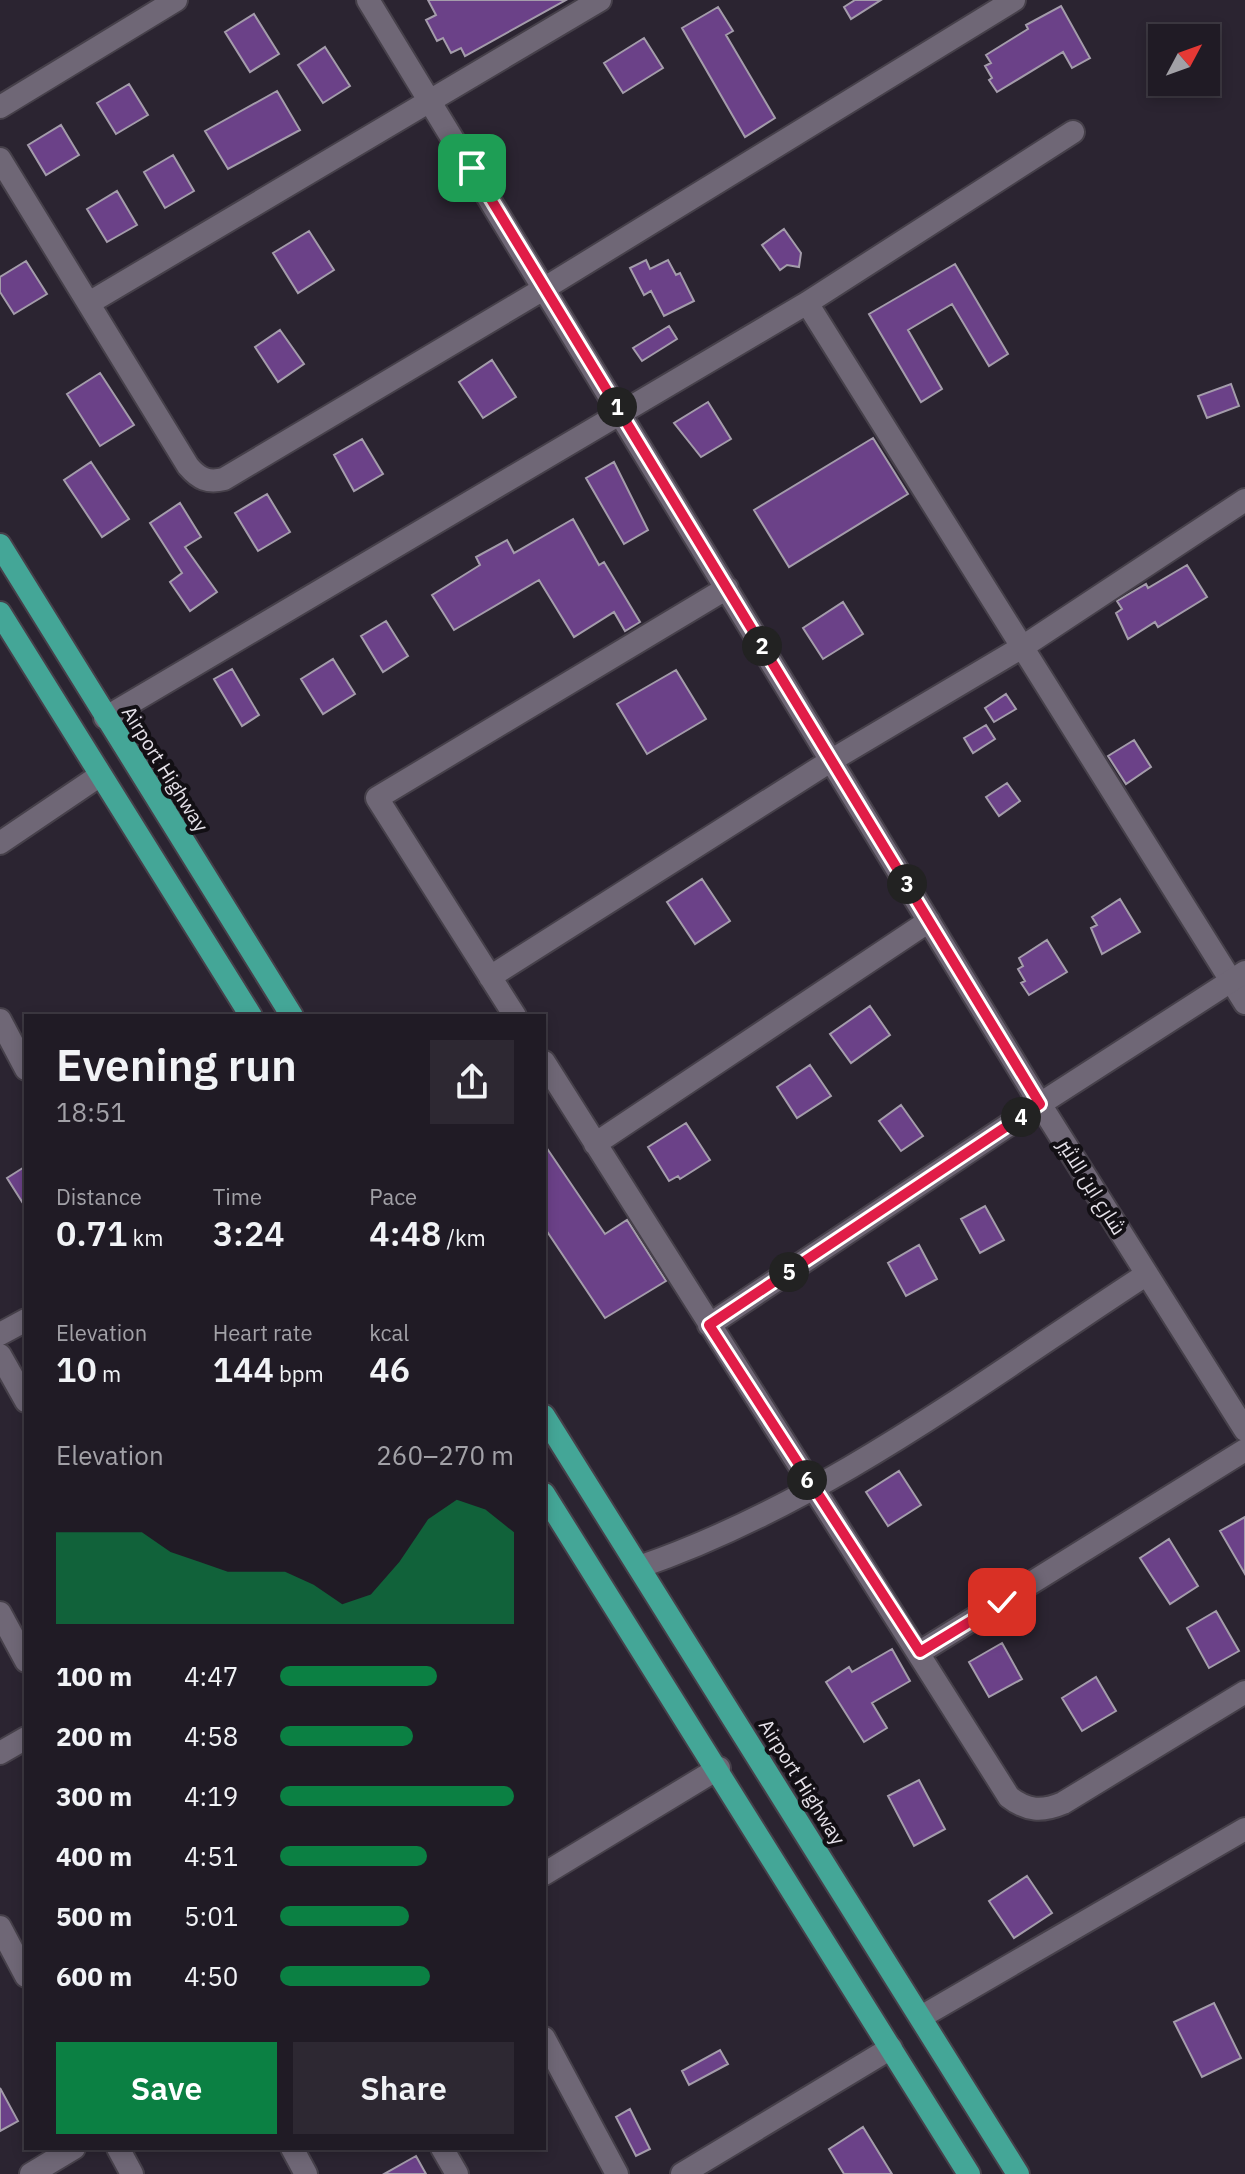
<!DOCTYPE html>
<meta charset="utf-8">
<style>
:root{--surface:#201b25;--page:#2d2832;--text:#f1f3f6;--muted:#a2a1a7;--line:#3d3942;--accent:#0b8043}
body{margin:0;font-family:"IBM Plex Sans",Cairo,sans-serif;background:var(--page);color:var(--text);height:100vh;display:flex;flex-direction:column;font-size:30px;white-space:nowrap}
*{box-sizing:border-box;margin:0}
p{font-size:26px;color:var(--muted)}
.icon{flex:none;width:44px;height:44px;fill:none;stroke:currentColor;stroke-width:2;stroke-linecap:round;stroke-linejoin:round}
.map{position:relative;flex:1;overflow:hidden}
.sheet{position:absolute;left:24px;top:1014px;width:522px;height:1136px;display:flex;flex-direction:column;background:var(--surface);border-radius:0px;box-shadow:0 4px 12px #0003,0 0 0 2px var(--line)}
.sheet>*{flex:none}
.needle{width:52px;rotate:49deg}
.controls{position:absolute;left:1148px;top:24px;display:grid;gap:16px}
.controls a{display:grid;place-items:center;width:72px;height:72px;border-radius:0px;background:var(--surface);box-shadow:0 4px 12px #0003,0 0 0 2px var(--line);font-size:40px}
.pin{position:absolute;display:grid;place-items:center;width:68px;height:68px;color:#fff;margin:-34px;border-radius:16px;box-shadow:0 4px 12px #0006}
.km{position:absolute;width:40px;height:40px;margin:-20px;border-radius:50%;background:#222;color:#fff;font-size:22px;line-height:40px;text-align:center}
.round{display:grid;place-items:center;flex:none;width:84px;height:84px;border-radius:0px;background:var(--page)}
.head{display:flex;align-items:center;justify-content:space-between;height:136px;padding:0 32px}
h1{font-size:44px;font-weight:600;line-height:60px}
.stats{display:grid;grid-template-columns:repeat(3,1fr);gap:12px;height:136px;padding:8px 32px}
.stats div{display:grid;align-content:center}
.stats b{font-size:34px;font-weight:600}
.stats small{font-size:22px;font-weight:400}
.stats p{font-size:22px}
.chart{height:224px;padding:16px 32px}
.chart p{display:flex;justify-content:space-between}
.chart svg{width:100%;height:144px;margin-top:8px;fill:var(--accent);opacity:.7}
.action{display:flex;gap:16px;margin-top:auto;padding:16px 32px}
.action a{flex:1;height:92px;border-radius:0px;background:var(--accent);color:#fff;font-size:32px;font-weight:600;line-height:92px;text-align:center}
.action a+a{background:var(--page);color:var(--text)}
ul{padding:0 32px;list-style:none;font-size:26px}
li{display:grid;grid-template-columns:128px 96px 1fr;align-items:center;height:60px}
li i{height:20px;border-radius:10px;background:var(--accent)}
.map>svg:first-child{display:block}
.building{fill:#6b4188;stroke:#a49cab;stroke-width:2}
.lines{fill:none;stroke-linecap:round;stroke-linejoin:round}
.minor-casing{stroke:#46404a;stroke-width:26}
.tertiary-casing{stroke:#46404a;stroke-width:26}
.trunk-casing{stroke:#46404a;stroke-width:26}
.minor{stroke:#6f6776;stroke-width:22}
.tertiary{stroke:#6f6776;stroke-width:22}
.trunk{stroke:#44a697;stroke-width:22}
.route-casing{stroke:#fff;stroke-width:16}
.route{stroke:#e11d48;stroke-width:10}
.labels{text-anchor:middle;stroke-width:8;stroke-linejoin:round;paint-order:stroke}
.street-label{font-size:20px;fill:#e5e1e9;stroke:#120f14}
</style>
<div class="map">
<svg width="1245" height="2174" viewBox="0 0 1245 2174">
<rect width="100%" height="100%" fill="#2b2431"/>
<path class="building" d="M428 0H566L465 56 461 48 451 53 443 38 437 41 426 20 436 15Z
M855 0H881L851 19 844 7Z
M1061 6 1090 58 1072 68 1063 52 997 92 989 80 992 78 985 66 991 63 986 55 1028 29 1026 25Z
M718 7 733 31 726 35 775 118 745 137 682 28Z
M254 14 279 54 250 72 225 32Z
M644 38 663 68 623 93 604 63Z
M325 47 350 86 323 103 298 65Z
M129 84 148 115 116 134 97 103Z
M277 91 300 130 228 169 205 131Z
M61 125 79 155 46 175 28 145Z
M173 155 194 191 165 208 144 172Z
M117 191 137 225 107 242 87 209Z
M784 229 801 253 799 267 787 265 780 270 762 245Z
M309 231 334 270 298 293 273 253Z
M646 260 650 269 668 260 676 275 680 273 694 301 664 316 651 291 644 295 630 268Z
M26 261 47 294 14 314 0 292V277Z
M955 264 1008 354 989 366 952 304 908 330 942 389 921 402 869 314Z
M669 326 677 339 642 361 633 348Z
M280 330 304 364 278 382 255 347Z
M492 360 516 397 483 418 459 382Z
M100 373 134 425 100 446 67 394Z
M1231 384 1239 406 1207 418 1198 396Z
M708 402 731 439 701 457 674 423Z
M873 438 908 494 789 567 754 510Z
M362 439 383 474 354 491 334 455Z
M91 462 129 519 102 537 64 480Z
M614 462 648 530 624 544 586 478Z
M267 494 290 532 258 551 235 513Z
M180 503 201 537 185 547 217 592 190 611 170 582 182 573 150 523Z
M573 519 599 565 604 562 640 622 625 631 614 612 574 637 539 580 454 630 432 595 480 565 476 557 507 540 514 553Z
M1187 565 1207 597 1158 627 1155 622 1128 639 1116 613 1122 609 1117 601 1146 584 1148 588Z
M843 602 863 634 823 659 803 628Z
M386 621 408 656 383 672 361 636Z
M333 659 355 694 323 714 301 679Z
M232 669 259 715 242 726 214 679Z
M676 670 706 719 647 754 617 704Z
M1006 694 1016 709 994 722 985 708Z
M986 725 995 739 973 753 964 738Z
M1134 740 1151 767 1126 784 1108 756Z
M1007 783 1020 801 999 816 986 797Z
M702 879 730 921 695 944 667 902Z
M1120 899 1140 932 1102 954 1091 928 1097 925 1092 917Z
M1047 940 1067 972 1029 995 1021 983 1025 981 1018 969 1023 966 1019 958Z
M870 1006 890 1035 851 1063 830 1034Z
M810 1065 831 1096 797 1118 777 1087Z
M901 1105 923 1136 901 1151 879 1121Z
M686 1123 710 1160 680 1179 678 1176 669 1181 648 1147Z
M544 1144 605 1234 627 1220 666 1281 605 1318 544 1227Z
M26 1166V1208L7 1178Z
M985 1206 1004 1240 980 1253 961 1219Z
M919 1245 937 1279 906 1296 888 1263Z
M899 1471 921 1505 888 1526 866 1492Z
M1245 1517V1574L1220 1531Z
M1169 1539 1198 1586 1170 1604 1140 1558Z
M1216 1611 1239 1651 1209 1668 1187 1628Z
M1002 1643 1022 1679 989 1697 969 1662Z
M892 1649 910 1681 872 1703 887 1728 864 1742 826 1682 849 1667 852 1672Z
M1096 1677 1116 1711 1082 1731 1062 1698Z
M919 1780 945 1829 914 1846 888 1796Z
M1027 1876 1052 1913 1014 1938 989 1901Z
M1214 2003 1241 2058 1202 2077 1174 2022Z
M720 2050 728 2064 689 2085 682 2071Z
M0 2088 18 2121 0 2131Z
M630 2109 650 2149 636 2156 616 2117Z
M863 2127 892 2174H844L829 2149Z
M416 2156 426 2174H384Z"/>
<g class="lines">
<defs>
<path id="minor" d="M368 0 1040 1104 1245 1430
M0 107 176 0
M0 159 188 466C199 479 208 483 224 479L545 288 1014 0
M89 303 600 0
M807 303 1245 1003
M105 718 807 303 1073 132
M0 843 99 776
M490 977 832 760 1024 646 1245 500
M515 1016 377 798 727 588
M0 1020 26 1069
M544 1062 1009 1797C1027 1811 1042 1812 1063 1803L1245 1692
M595 1144 929 921
M709 1325 1040 1104
M0 1334 26 1320
M0 1355 26 1401
M639 1567C823 1504 984 1380 1147 1274
M0 1613 26 1661
M920 1652 1245 1450
M0 1753 26 1738
M544 1874 719 1768
M0 1927 26 1976
M921 2017 1245 1829
M544 2038 617 2174
M118 2148 132 2174
M292 2148 306 2174
M442 2148 457 2174
M31 2174 74 2148
M682 2174 891 2048"/>
<path id="tertiary" d="M1040 1104 1245 972"/>
<path id="trunk" d="M0 545 292 1016
M0 613 251 1016
M544 1416 1018 2174
M544 1494 969 2174"/>
</defs>
<use href="#minor" class="minor-casing"/>
<use href="#tertiary" class="tertiary-casing"/>
<use href="#trunk" class="trunk-casing"/>
<use href="#minor" class="minor"/>
<use href="#tertiary" class="tertiary"/>
<use href="#trunk" class="trunk"/>
</g>
<g class="lines">
<defs>
<path id="route" d="M472 168 1040 1104 709 1325 920 1652 1002 1602"/>
</defs>
<use href="#route" class="route-casing"/>
<use href="#route" class="route"/>
</g>
<g class="labels">
<g class="street-label">
<text transform="translate(165 769) rotate(58)" y="7">Airport Highway</text>
<text transform="translate(1092 1187) rotate(58)" y="7">شارع ابن الاثير</text>
<text transform="translate(802 1782) rotate(58)" y="7">Airport Highway</text>
</g>
</g>
</svg>
<div class="controls">
<a><svg class="needle" viewBox="-14 -14 28 28"><path d="M0-13l5 13h-10z" fill="#e53935"/><path d="M0 13l5-13h-10z" fill="#a2a1a7"/></svg></a>
</div>
<div class="pin" style="left:472px;top:168px;background:#1e9e55"><svg class="icon" aria-label="arrive" viewBox="0 0 24 24"><path d="M6 21V4h12l-3 4 3 4H6"/></svg></div>
<div class="pin" style="left:1002px;top:1602px;background:#d93025"><svg class="icon" aria-label="check" viewBox="0 0 24 24"><path d="M5 12l5 5 9-10"/></svg></div>
<b class="km" style="left:617px;top:407px">1</b>
<b class="km" style="left:762px;top:646px">2</b>
<b class="km" style="left:907px;top:884px">3</b>
<b class="km" style="left:1021px;top:1117px">4</b>
<b class="km" style="left:789px;top:1272px">5</b>
<b class="km" style="left:807px;top:1480px">6</b>
<section class="sheet">
<div class="head"><div><h1>Evening run</h1><p>18:51</p></div><a class="round"><svg class="icon" aria-label="share" viewBox="0 0 24 24"><path d="M12 15V3M7 8l5-5 5 5M5 13v7h14v-7"/></svg></a></div>
<div class="stats">
<div><p>Distance</p><b>0.71<small> km</small></b></div>
<div><p>Time</p><b>3:24</b></div>
<div><p>Pace</p><b>4:48<small> /km</small></b></div>
</div>
<div class="stats">
<div><p>Elevation</p><b>10<small> m</small></b></div>
<div><p>Heart rate</p><b>144<small> bpm</small></b></div>
<div><p>kcal</p><b>46</b></div>
</div>
<div class="chart"><p><span>Elevation</span>260–270 m</p>
<svg viewBox="0 0 160 44" preserveAspectRatio="none"><path d="M0 44V16L10 16L20 16L30 16L40 22L50 25L60 28L70 28L80 28L90 32L100 38L110 35L120 25L130 12L140 6L150 9L160 16V44z"/></svg>
</div>
<ul>
<li><b>100 m</b>4:47<i style="width:67%"></i></li>
<li><b>200 m</b>4:58<i style="width:57%"></i></li>
<li><b>300 m</b>4:19<i style="width:100%"></i></li>
<li><b>400 m</b>4:51<i style="width:63%"></i></li>
<li><b>500 m</b>5:01<i style="width:55%"></i></li>
<li><b>600 m</b>4:50<i style="width:64%"></i></li>
</ul>
<div class="action"><a>Save</a><a>Share</a></div>
</section>
</div>
